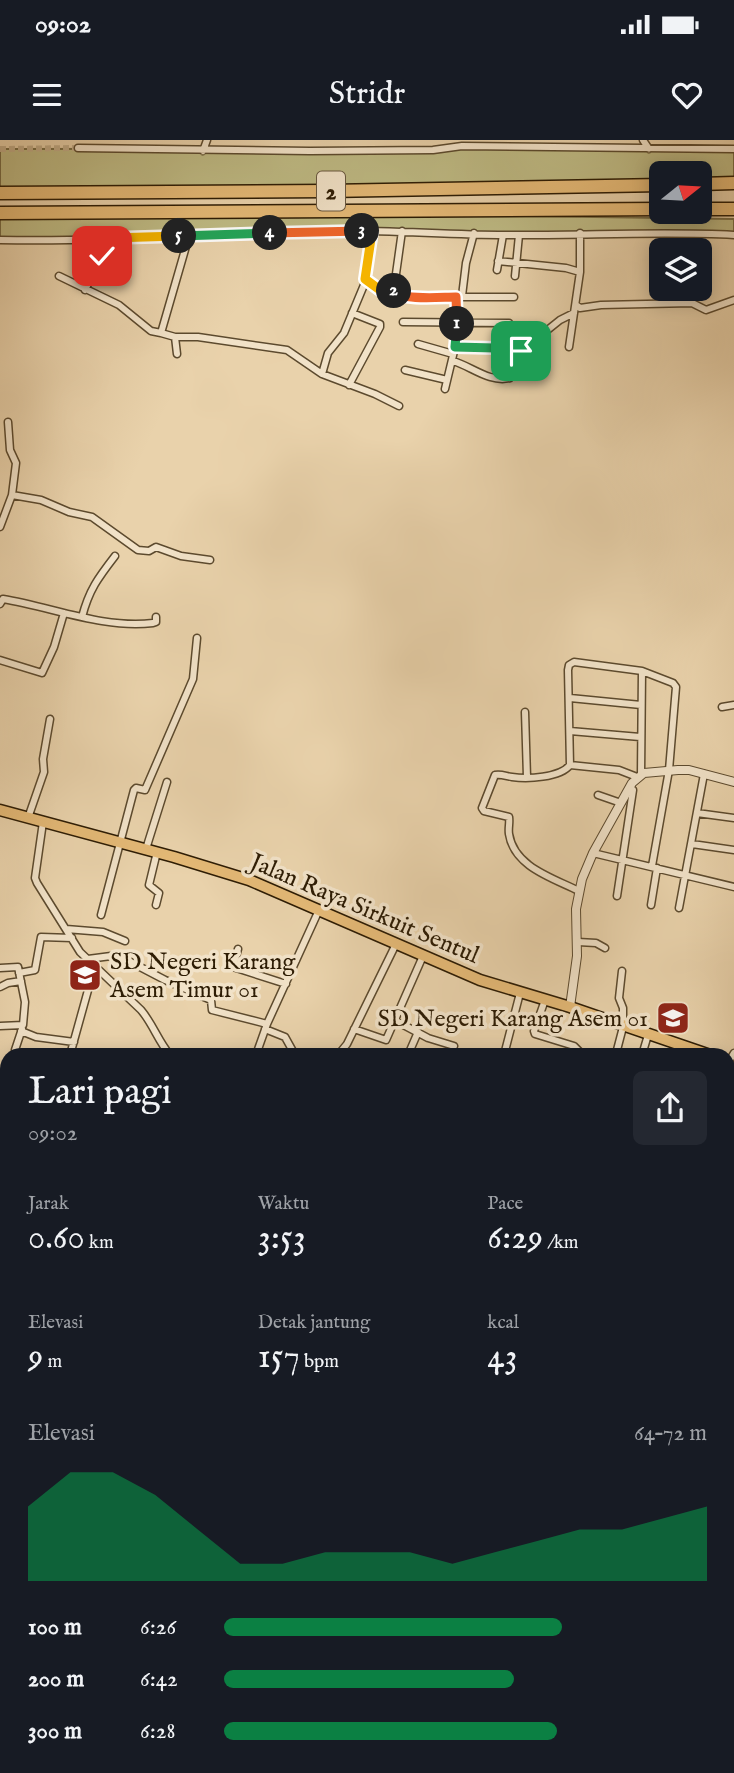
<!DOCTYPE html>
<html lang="id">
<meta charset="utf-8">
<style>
:root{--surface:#171b24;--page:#242831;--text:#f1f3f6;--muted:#9ea1a6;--accent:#0b8043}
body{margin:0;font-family:"IM FELL English",serif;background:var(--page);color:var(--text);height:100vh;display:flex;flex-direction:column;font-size:26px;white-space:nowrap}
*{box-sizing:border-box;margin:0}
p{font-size:23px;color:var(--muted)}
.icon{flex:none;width:38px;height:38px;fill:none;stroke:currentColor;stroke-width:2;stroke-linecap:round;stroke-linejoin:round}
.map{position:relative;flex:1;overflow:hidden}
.details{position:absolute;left:0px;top:908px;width:735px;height:726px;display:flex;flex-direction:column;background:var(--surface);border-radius:21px 21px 0 0;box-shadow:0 4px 18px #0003}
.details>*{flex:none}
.needle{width:46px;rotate:72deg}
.tools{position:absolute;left:649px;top:21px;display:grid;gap:14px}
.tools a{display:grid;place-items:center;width:63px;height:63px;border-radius:10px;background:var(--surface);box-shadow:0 4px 18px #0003;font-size:35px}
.pin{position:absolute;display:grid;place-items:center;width:60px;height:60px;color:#fff;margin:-30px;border-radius:14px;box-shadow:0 4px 10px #0006}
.km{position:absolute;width:35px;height:35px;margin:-18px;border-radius:50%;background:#222;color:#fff;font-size:19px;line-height:35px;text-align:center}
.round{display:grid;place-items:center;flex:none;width:74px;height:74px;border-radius:10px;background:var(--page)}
.overview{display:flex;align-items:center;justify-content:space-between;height:119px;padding:0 28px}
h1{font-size:38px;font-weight:600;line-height:52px}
.stats{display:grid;grid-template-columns:repeat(3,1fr);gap:10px;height:119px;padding:7px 28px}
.stats div{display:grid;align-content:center}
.stats b{font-size:35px;font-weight:600}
.stats small{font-size:19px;font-weight:400}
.stats p{font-size:19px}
.chart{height:196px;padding:14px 28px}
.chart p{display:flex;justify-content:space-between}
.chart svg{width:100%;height:126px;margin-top:7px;fill:var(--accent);opacity:.7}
ul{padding:0 28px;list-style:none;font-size:23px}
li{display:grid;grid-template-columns:112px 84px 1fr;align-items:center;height:52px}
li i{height:18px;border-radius:9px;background:var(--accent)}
.status{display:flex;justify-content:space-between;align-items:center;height:49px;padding:0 35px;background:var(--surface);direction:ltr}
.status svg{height:19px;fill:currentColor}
header{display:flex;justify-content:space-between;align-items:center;height:91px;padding:0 28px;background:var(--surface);font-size:32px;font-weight:600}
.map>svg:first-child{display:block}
.green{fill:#beba84;stroke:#766b44;stroke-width:2}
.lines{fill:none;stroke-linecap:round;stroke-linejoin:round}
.stream{stroke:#6f786d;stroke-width:2}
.river{stroke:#9bb5b3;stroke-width:10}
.minor-tunnel{stroke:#c3ae8a;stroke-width:6;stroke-dasharray:6 3;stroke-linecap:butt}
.minor-casing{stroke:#5c4a2e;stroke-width:9}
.tertiary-casing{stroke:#5c4a2e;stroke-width:10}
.primary-casing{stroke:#2d1c04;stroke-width:13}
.motorway-casing{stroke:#2d1c04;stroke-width:15}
.minor{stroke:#f1e2c8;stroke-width:6}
.tertiary{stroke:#f1e2c8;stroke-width:8}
.primary{stroke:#e4b976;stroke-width:10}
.motorway{stroke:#e4b976;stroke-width:12}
.split-1-casing{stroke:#fff;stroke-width:14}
.split-2-casing{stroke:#fff;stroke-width:14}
.split-3-casing{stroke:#fff;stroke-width:14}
.split-4-casing{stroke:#fff;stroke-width:14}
.split-5-casing{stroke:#fff;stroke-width:14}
.split-6-casing{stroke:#fff;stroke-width:14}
.split-1{stroke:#22a559;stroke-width:9}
.split-2{stroke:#f0652b;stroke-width:9}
.split-3{stroke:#f5b400;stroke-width:9}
.split-4{stroke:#f0652b;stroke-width:9}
.split-5{stroke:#22a559;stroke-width:9}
.split-6{stroke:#f5b400;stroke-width:9}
.labels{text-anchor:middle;stroke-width:7;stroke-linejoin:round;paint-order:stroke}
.shield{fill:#f1e2c8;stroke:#68573f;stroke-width:2}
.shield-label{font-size:23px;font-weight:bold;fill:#2d1c04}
.street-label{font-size:24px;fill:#2d1c04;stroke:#f1e2c8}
.poi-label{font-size:24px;fill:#2d1c04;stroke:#f1e2c8;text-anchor:start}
</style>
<div class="status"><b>09:02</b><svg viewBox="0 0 49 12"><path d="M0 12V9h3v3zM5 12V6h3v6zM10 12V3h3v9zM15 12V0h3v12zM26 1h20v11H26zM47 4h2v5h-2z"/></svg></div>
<header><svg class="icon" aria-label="menu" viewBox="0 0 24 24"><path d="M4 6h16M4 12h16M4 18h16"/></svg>Stridr<svg class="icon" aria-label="heart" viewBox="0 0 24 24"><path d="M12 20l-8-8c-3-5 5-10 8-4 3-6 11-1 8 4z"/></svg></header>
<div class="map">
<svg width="734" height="1633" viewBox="0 0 734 1633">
<rect width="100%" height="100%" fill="#e9d2ab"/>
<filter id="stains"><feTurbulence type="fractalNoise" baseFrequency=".00286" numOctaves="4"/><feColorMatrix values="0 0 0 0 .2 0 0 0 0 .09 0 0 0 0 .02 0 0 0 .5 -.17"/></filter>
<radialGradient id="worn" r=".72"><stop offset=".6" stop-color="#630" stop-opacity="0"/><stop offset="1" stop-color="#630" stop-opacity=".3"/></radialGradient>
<path class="green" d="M734 8V43L700 44V33H662L661 45 0 53V9Z
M189 71 734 79V96L503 95 402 91 0 100V73Z"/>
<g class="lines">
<path class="stream" d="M660 1628 668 1633
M325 1633 335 1628"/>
<path class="river" d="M0 1034 7 1044
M728 1418 734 1410"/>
<path class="minor-tunnel" d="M0 9 78 8"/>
<defs>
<path id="minor" d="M643 0 649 9
M78 8 310 11 433 10 462 6 734 9
M203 11 207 0
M402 91 395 141V154L407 157H514
M372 92 365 139 381 150 394 151
M0 100C106 102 213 94 319 91 381 89 443 95 505 95 582 96 658 91 734 95
M498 121 566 128 580 132
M497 130 503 95
M59 136 119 165 151 191 161 193
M515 136 519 95
M85 150 111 98
M462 156 466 123 474 93
M576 165 580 168 601 165 692 163 706 170 734 160
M403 182 509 183
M175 197H198L287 210 322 234 375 254 399 266
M418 204 453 214
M455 207 498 209 505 213 520 212 560 180 574 173
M569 207 580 132V93
M177 214 175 197 161 193 189 96
M453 221C471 226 489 243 510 238L523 211
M405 230 447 240
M322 234 328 213 344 193 364 145
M349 245 380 187V184L352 173
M445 249 455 207 457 183 456 157
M12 355 41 360 69 372 92 377 138 410 149 411 156 407 181 416 210 420
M0 387 12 355 16 323 10 310 8 282
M0 464 3 459C52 467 103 489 153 483L156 482V477
M82 477C89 450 98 438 115 416
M0 520 42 533 54 507 64 473
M570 558 641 565
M722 567 734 565
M525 572 527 637
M570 591 640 597
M570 625C560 638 527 639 512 637 505 636 502 634 495 635L482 668 484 671 509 677C510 683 508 688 509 694 514 727 553 738 579 751
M641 635 642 531
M637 637 619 630 570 625 568 530 569 525 574 522 642 531 673 543 676 547 669 630 652 726
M598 655 621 663
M697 673 734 678
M28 678 44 632 43 619 50 579
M43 682 35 738 37 743 80 812 141 870C153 884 158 901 170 915
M692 704 734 710
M146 709 167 642
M593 713 734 747
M617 756 633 650
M156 765 159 753 149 745 157 712
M651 765 657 728
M679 768 704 634
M101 775 134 650 136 648 145 650 193 539 197 498
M66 789 103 792 125 801
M578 802 596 803 605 808
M238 809 233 827 286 844
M88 819 111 816 121 817 165 840 211 860 212 870 267 884
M0 828 18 827 25 862 23 885 0 886
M19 833 35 830 41 797 72 798
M0 847 8 843 21 841
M545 860 534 891 535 894 574 906 579 911V915
M396 881 428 898 454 906
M265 889 285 897 295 915
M354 889 386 900 423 816
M21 891 36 897 74 902
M15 910 22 889
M617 910 623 887V868L619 858 622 831
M70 915 95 825
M256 915 267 884 319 770
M338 915 347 904 396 804
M408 915 418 892
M504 915 520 853
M642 915 648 895
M728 923 734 913
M728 963 734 964
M728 1014 734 1016
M728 1056 734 1055
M728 1218H734"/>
<path id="tertiary" d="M570 867 577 816 576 769 582 739 593 713 632 643 644 633 678 630H689L734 642"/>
<path id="primary" d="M0 670 174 717 249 740 480 840 570 867 710 915
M728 927 734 932"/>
<path id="motorway" d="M700 44 734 43
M0 53 328 51 662 45
M700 69H734
M0 73 662 69"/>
</defs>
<use href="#minor" class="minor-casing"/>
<use href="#tertiary" class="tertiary-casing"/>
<use href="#primary" class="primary-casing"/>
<use href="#motorway" class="motorway-casing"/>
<use href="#minor" class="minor"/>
<use href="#tertiary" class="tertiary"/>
<use href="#primary" class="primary"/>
<use href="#motorway" class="motorway"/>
</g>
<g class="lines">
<defs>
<path id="split-1" d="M457 184 455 207 495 208 505 213 521 211"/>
<path id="split-2" d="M394 151C403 161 441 157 456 157L457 184"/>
<path id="split-3" d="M362 91 372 92 365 139 380 150 394 151"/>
<path id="split-4" d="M270 93 362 91"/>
<path id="split-5" d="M179 96 270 93"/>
<path id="split-6" d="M102 116 111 98 179 96"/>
</defs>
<use href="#split-1" class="split-1-casing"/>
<use href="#split-2" class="split-2-casing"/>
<use href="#split-3" class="split-3-casing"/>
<use href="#split-4" class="split-4-casing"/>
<use href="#split-5" class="split-5-casing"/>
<use href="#split-6" class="split-6-casing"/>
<use href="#split-1" class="split-1"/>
<use href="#split-2" class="split-2"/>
<use href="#split-3" class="split-3"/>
<use href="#split-4" class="split-4"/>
<use href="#split-5" class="split-5"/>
<use href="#split-6" class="split-6"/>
</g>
<defs>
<symbol id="school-square" viewBox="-11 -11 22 22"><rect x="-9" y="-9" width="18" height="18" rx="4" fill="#8f2418" stroke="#f1e2c8"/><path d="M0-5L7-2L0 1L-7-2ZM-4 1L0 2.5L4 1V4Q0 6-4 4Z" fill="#fff"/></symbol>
</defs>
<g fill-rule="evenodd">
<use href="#school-square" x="66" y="816" width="38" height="38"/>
<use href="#school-square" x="654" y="859" width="38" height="38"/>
</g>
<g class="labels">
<rect class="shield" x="317" y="31.5" width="28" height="39" rx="5"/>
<g class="shield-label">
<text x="331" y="59">2</text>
</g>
<g class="street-label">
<text transform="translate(365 768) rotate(23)" y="8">Jalan Raya Sirkuit Sentul</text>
</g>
<g class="poi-label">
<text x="110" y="829">SD Negeri Karang<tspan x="110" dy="28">Asem Timur 01</tspan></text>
<text x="648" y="886" text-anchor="end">SD Negeri Karang Asem 01</text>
</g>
</g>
<rect width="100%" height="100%" filter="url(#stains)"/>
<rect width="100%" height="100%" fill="url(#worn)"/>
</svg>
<div class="tools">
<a><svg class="needle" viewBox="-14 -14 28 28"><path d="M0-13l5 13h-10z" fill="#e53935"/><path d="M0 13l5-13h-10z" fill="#9ea1a6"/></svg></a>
<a><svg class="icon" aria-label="layers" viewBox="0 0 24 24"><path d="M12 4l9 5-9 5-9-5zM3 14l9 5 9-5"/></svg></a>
</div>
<div class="pin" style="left:521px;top:211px;background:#1e9e55"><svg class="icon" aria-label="arrive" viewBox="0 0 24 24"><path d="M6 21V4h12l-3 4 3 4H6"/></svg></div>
<div class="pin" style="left:102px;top:116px;background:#d93025"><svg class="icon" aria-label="check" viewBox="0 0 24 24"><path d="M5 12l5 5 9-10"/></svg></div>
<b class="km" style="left:457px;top:184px">1</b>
<b class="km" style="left:394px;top:151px">2</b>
<b class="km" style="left:362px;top:91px">3</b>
<b class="km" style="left:270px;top:93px">4</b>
<b class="km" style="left:179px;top:96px">5</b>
<section class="details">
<div class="overview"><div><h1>Lari pagi</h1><p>09:02</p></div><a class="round"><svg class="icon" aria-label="share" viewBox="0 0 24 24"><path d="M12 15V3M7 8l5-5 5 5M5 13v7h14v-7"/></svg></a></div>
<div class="stats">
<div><p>Jarak</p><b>0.60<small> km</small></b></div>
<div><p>Waktu</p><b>3:53</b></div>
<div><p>Pace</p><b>6:29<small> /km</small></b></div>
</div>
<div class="stats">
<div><p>Elevasi</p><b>9<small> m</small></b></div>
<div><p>Detak jantung</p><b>157<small> bpm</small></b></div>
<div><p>kcal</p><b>43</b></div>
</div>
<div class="chart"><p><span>Elevasi</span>64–72 m</p>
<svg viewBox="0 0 160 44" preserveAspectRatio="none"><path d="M0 44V18L10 6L20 6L30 14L40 26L50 38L60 38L70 34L80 34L90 34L100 38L110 34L120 30L130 26L140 26L150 22L160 18V44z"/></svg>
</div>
<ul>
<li><b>100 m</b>6:26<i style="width:70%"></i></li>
<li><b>200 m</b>6:42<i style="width:60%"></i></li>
<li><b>300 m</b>6:28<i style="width:69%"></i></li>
</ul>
</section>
</div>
